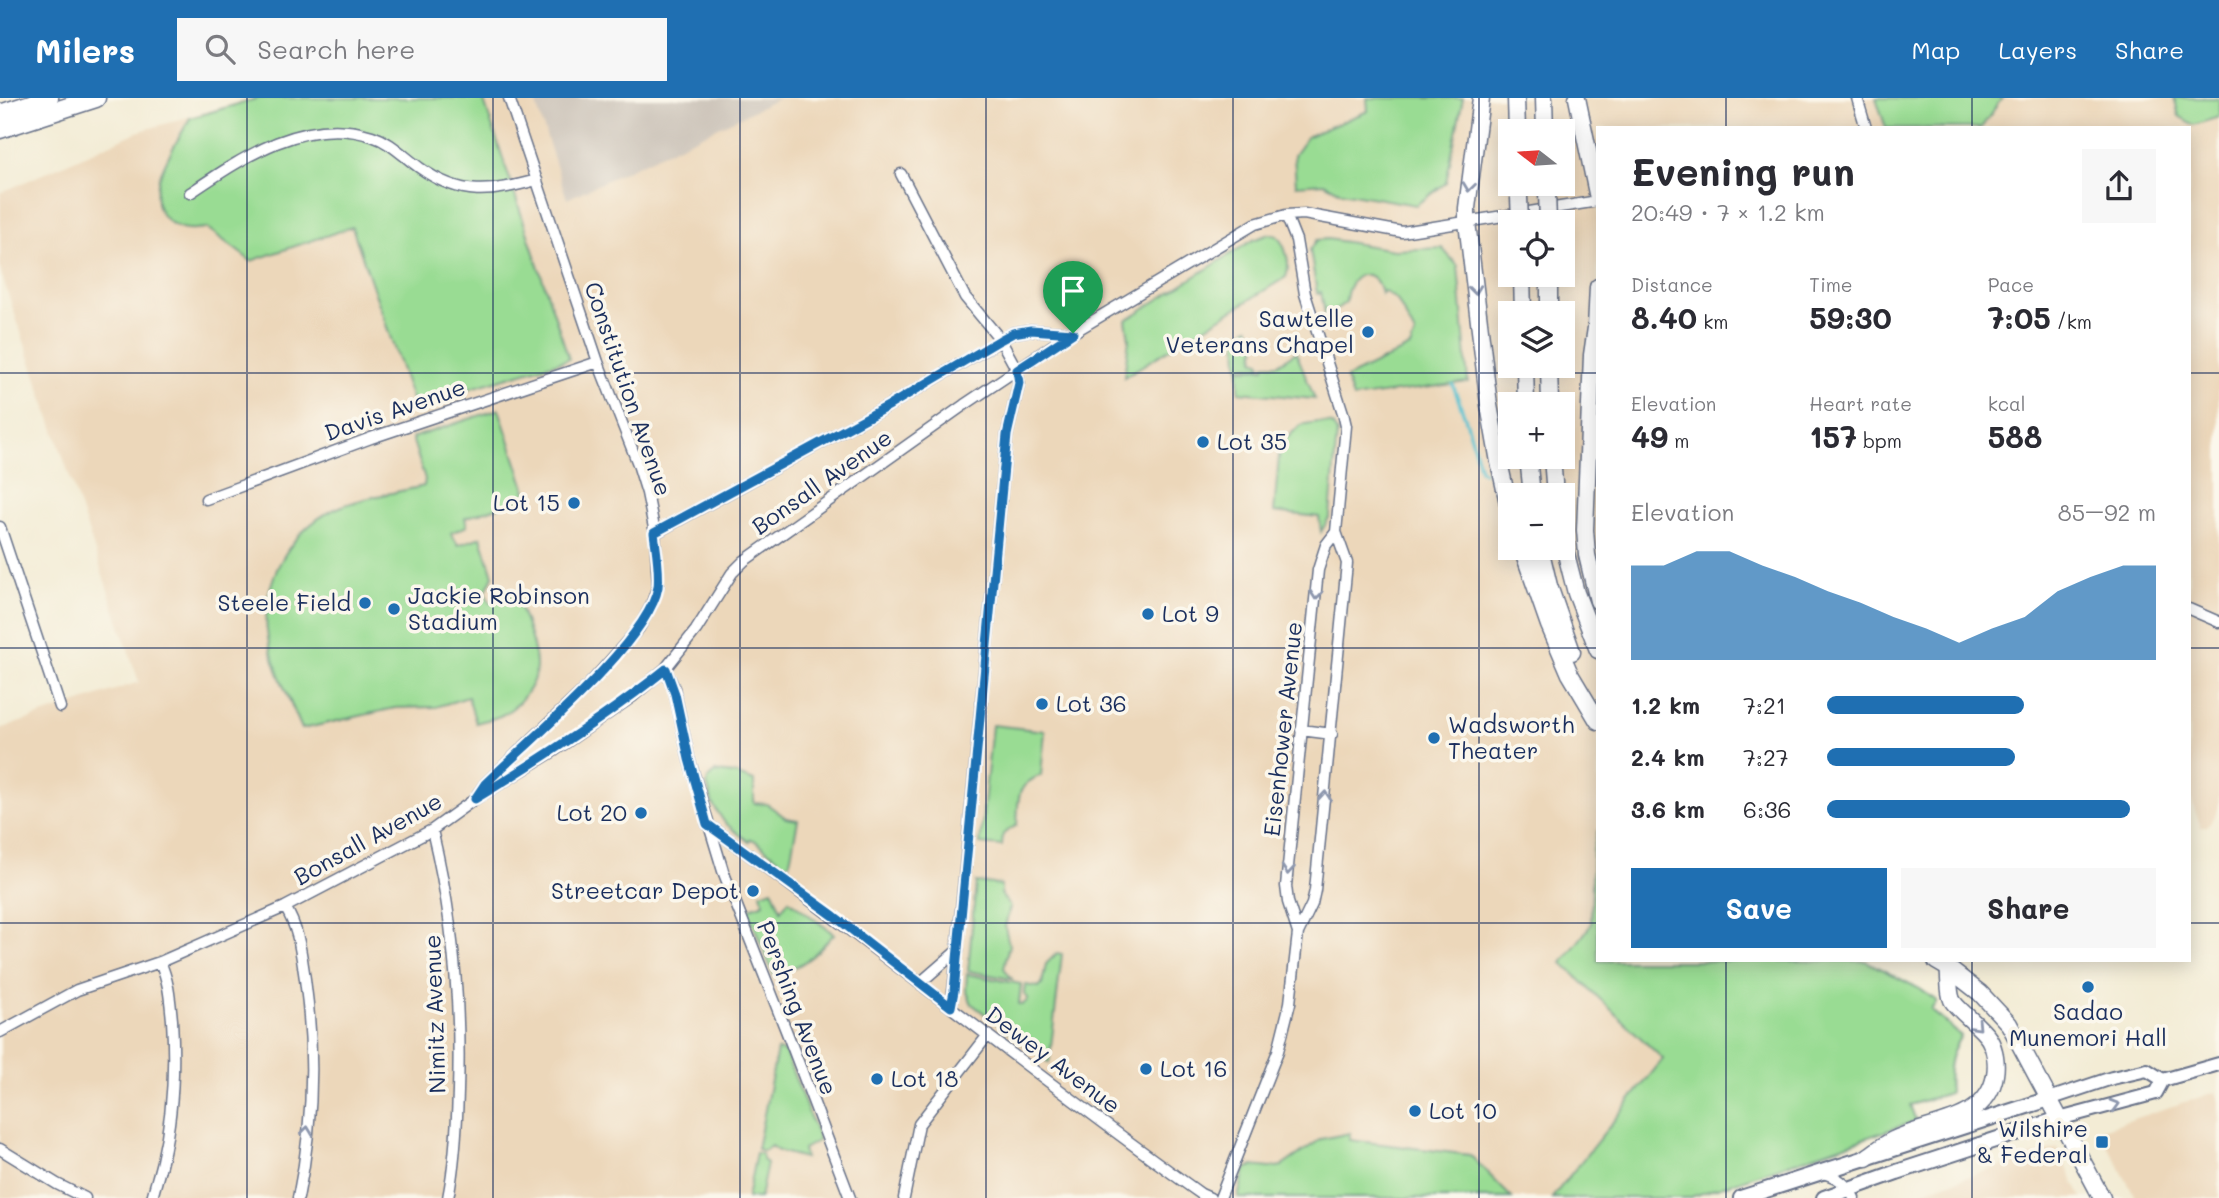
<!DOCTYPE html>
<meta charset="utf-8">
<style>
:root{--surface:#fff;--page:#f7f7f7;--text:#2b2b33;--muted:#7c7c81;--accent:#1f6fb2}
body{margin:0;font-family:Mali,sans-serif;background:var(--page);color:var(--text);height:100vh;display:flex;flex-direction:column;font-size:26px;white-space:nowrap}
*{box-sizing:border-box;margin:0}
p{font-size:23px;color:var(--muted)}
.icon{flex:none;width:38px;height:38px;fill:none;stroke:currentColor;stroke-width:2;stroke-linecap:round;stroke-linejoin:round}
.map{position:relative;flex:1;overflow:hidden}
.side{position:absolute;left:1596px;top:28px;width:595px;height:836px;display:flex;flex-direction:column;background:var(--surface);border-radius:0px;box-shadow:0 4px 18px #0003}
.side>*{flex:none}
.needle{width:46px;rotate:287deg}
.controls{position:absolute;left:1498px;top:21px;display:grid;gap:14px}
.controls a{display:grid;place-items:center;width:77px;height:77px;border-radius:0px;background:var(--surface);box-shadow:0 4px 18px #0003;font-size:35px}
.pin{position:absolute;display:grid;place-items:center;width:60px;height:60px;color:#fff;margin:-72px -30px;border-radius:50% 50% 50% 0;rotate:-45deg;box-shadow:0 0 7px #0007}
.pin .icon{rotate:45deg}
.round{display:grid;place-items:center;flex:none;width:74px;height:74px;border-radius:0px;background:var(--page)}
.headline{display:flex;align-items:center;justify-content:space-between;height:119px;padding:0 35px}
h1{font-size:38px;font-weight:700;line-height:52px}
.metrics{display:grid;grid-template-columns:repeat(3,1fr);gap:10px;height:119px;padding:7px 35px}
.metrics div{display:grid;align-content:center}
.metrics b{font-size:30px;font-weight:700}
.metrics small{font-size:19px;font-weight:400}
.metrics p{font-size:19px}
.chart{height:196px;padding:14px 35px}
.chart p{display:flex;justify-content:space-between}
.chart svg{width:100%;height:126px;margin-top:7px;fill:var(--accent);opacity:.7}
.button{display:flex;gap:14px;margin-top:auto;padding:14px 35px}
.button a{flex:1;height:80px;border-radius:0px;background:var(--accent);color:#fff;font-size:28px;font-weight:700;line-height:80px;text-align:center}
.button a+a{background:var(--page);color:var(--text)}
ul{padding:0 35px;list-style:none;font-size:23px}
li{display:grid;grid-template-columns:112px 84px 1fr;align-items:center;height:52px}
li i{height:18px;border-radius:9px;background:var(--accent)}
header{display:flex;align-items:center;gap:42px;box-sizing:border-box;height:98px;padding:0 35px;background:var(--accent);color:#fff}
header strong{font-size:33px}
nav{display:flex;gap:38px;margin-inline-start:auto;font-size:24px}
.search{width:490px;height:63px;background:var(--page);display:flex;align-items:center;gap:18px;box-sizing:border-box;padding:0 24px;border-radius:0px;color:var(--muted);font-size:26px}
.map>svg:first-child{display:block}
.built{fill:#ecd7ba;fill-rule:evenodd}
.industrial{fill:#cbc2b8}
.green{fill:#99dc93;stroke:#5a8678;stroke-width:2}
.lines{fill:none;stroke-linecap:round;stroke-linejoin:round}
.stream{stroke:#54c0cf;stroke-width:3.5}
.minor-casing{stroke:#677188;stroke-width:13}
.tertiary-casing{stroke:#677188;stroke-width:16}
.secondary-casing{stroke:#677188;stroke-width:18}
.primary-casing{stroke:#677188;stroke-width:19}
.motorway-casing{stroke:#677188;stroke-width:21}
.minor{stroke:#fff;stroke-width:10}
.tertiary{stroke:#fff;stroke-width:12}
.secondary{stroke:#fff;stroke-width:14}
.primary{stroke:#fff;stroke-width:16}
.motorway{stroke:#fff;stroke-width:18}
.primary-bridge-casing{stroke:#677188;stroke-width:19;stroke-linecap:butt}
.primary-bridge{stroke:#fff;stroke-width:16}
.oneway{stroke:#8d97ae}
.route-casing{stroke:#fff;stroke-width:14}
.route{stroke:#1f6fb2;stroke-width:9}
.grid{fill:none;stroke:#1b2f5e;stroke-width:2;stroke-opacity:0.55}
.poi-dot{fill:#1f6fb2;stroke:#fbf7ec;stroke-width:2.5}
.labels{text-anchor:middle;stroke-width:7;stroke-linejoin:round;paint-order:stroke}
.poi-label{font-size:23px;fill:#1b2f5e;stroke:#fbf7ec;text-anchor:start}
.street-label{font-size:23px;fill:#1b2f5e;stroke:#fbf7ec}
</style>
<header>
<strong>Milers</strong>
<div class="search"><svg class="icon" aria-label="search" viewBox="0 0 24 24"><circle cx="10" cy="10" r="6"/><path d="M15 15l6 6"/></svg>Search here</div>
<nav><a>Map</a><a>Layers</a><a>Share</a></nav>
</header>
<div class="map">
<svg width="2219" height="1100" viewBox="0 0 2219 1100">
<rect width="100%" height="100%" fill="#fbf7ec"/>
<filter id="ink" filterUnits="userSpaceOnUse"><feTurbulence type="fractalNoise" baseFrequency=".0143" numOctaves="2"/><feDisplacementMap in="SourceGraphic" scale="14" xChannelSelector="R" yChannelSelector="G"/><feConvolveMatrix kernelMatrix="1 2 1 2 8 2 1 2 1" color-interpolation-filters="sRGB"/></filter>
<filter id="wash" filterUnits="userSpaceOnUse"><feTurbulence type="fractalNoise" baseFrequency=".00686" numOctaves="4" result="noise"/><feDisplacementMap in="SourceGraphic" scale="28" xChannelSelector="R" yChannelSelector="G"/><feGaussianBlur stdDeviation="1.57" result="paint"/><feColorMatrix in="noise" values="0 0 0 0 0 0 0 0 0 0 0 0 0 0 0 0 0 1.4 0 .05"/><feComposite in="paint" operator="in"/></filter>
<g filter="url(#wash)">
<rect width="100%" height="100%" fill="#f3ecd5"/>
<path class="built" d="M253 0H2219V710L2207 729H2201L2189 696V30H1598V863H1866L1920 891 1937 903 1931 912 1961 938 1954 949 1949 965 1947 977 1949 995 1910 1007 1916 1023 1685 1100H0V631L139 584 0 172V95L137 34ZM1510 33H1563V86H1510ZM1510 124H1563V177H1510ZM1510 215H1563V268H1510ZM1510 306H1563V359H1510ZM1510 397H1563V450H1510Z
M2216 994 2219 1004V1100H2136L2099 1032Z
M2057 1050 2082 1100H1902Z"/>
<path class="industrial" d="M534 0H780L567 101Z"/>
<path class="green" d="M259 0H483L569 261 414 307 352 129 251 163 207 130C191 132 179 133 166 121 139 95 176 47 190 20Z
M1367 0H1463L1446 85 1416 107 1341 94 1324 85 1296 87 1294 57 1308 38 1368 13Z
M1876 0H2002L1981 30H1886Z
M2174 0H2219V19L2194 27 2179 18Z
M1269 136 1277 138C1286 148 1291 166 1286 179L1124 279 1129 241 1126 222 1253 142Z
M1328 141 1394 152 1442 150 1458 168 1468 284 1353 300 1346 280 1410 249 1415 236 1397 202 1384 193 1381 196C1376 166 1347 173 1346 204L1331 215 1325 216 1321 194 1317 195 1310 152 1317 142Z
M1249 229 1253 236 1257 237 1254 262 1260 264 1261 268H1238L1237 237Z
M1296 254 1315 301 1239 294V271L1264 270 1265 266H1278Z
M499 311 526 393 522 401 465 420 467 428 451 435 458 447 481 439 493 478 485 495 490 505 515 496C522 515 537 550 536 570 535 588 518 609 502 617 494 621 485 622 476 625L468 599 436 609 395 610 302 631C290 602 274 571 268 540 258 485 292 425 345 407 371 398 398 394 424 388L425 381 412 340Z
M1317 324 1332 326 1337 334 1330 418 1321 434 1319 419 1274 414 1280 347 1300 327Z
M992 627 1045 633 1041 677C1014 688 1019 701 1017 727L1003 736 1002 748 980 746Z
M715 674 735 676 754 683V705L767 706 786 720 798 722 790 763 787 768 754 742 750 741 749 744 725 725 713 707 707 686 708 681Z
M1598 732V863H1866L1920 891 1937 903 1931 912 1961 938C1949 956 1947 973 1949 995L1910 1007 1916 1023 1688 1100H1552L1663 961 1562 865 1591 827 1593 751Z
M976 784 1001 787V796L1010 809 1005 829 1009 847 1004 870 1012 881 968 873Z
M772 791 781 812 789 802 834 836C811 861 806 866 774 878L747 811 764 805 761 795Z
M1057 855 1062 856 1049 965 972 906 966 892 967 876 1021 886 1019 906 1022 907 1027 903 1028 900 1024 896 1025 887 1038 889 1042 886 1046 866Z
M777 952 785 954 819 1042 803 1051 805 1060 778 1053 771 1048 764 1053 757 1051Z
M1350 1035 1349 1042 1470 1057 1512 1100H1238L1245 1071 1253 1068 1270 1070 1282 1068 1321 1041Z
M756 1055 762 1056 763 1062 767 1065 760 1100H747Z"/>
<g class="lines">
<path class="stream" d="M1453 287 1467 325 1480 371 1483 374"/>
</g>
</g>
<g filter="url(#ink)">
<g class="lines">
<defs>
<path id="minor" d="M1857 0 1866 30
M901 76 965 199 1000 241 1017 272 1019 285 1007 337 954 886 951 909
M190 95C242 60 306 16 372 38 391 44 404 59 420 70 462 100 491 94 537 82
M206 401 371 340 598 264
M0 429 60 609
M655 435 890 307 1013 235 1031 232 1072 235
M2189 511 2219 524
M665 571 674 590 689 661 723 773 789 940 850 1100
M1301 632 1332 636
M478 696 485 686 587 589 639 530 651 508 658 488 655 435 647 395 638 366 598 264 509 0
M707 726C874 846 1033 977 1201 1096L1210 1100
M432 732C453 818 461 905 458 993 457 1029 455 1065 448 1100
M285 809C299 831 301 855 305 881 315 953 313 1028 298 1100
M1298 835 1288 804 1286 788 1318 472 1326 447 1336 434
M920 885 958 852
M0 934 77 892 160 864 285 809 432 732 475 701 554 653 632 599 665 571 696 532 732 475 744 463 964 307 1064 240 1255 126 1286 117 1304 116 1402 134 1598 103
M0 1051 57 1086 85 1100
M1822 1075C1838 1079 1846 1085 1854 1100
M152 1100C155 1088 159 1076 162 1063 173 1017 175 969 172 922 170 902 169 883 160 864
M904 1100 919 1026 988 937
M1220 1100 1278 953 1290 905 1298 835 1312 806 1315 792 1347 465 1336 434 1346 328 1343 315 1305 196 1296 142 1286 117"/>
<path id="tertiary" d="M2049 1001 2112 980 2147 972 2163 982
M2059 1021 2156 995 2163 982 2219 966"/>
<path id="secondary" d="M1741 1100 2049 1001
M1824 1100 1897 1074 2059 1021"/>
<path id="primary" d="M1481 0 1467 110V124L1489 307 1499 364 1510 414
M1516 0 1517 33
M1544 0 1545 33
M1577 0 1598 100
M1522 177 1523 215
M1549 177V215
M1598 189 1596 230 1592 257 1585 432 1587 457 1598 503
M1525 268 1526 306
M1549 268 1550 306
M1528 359 1532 397
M1552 359 1555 397
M1563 444 1576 495 1598 552
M1522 450 1549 527 1570 576 1598 623
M1540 450 1549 488 1572 554
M1936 863 1948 870 1980 895 2009 926 2102 1100
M1866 1060C1875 1054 1883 1047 1893 1042 1928 1024 1987 1026 1995 977 1997 965 1995 951 1989 941 1981 928 1957 912 1952 902 1948 893 1950 879 1948 870"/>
<path id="motorway" d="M0 16 49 0
M0 31 96 0"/>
</defs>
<use href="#minor" class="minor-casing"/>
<use href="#tertiary" class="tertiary-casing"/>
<use href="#secondary" class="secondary-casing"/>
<use href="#primary" class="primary-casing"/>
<use href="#motorway" class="motorway-casing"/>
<use href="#minor" class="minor"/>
<use href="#tertiary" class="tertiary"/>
<use href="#secondary" class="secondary"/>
<use href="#primary" class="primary"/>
<use href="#motorway" class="motorway"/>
<defs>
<path id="primary-bridge" d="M1547 94 1548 124
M1519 99 1520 124"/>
</defs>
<use href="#primary-bridge" class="primary-bridge-casing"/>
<use href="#primary-bridge" class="primary-bridge"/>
</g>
<defs><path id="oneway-chevron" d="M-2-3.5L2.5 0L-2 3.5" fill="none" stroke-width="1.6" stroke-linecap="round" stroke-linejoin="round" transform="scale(1.75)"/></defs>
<g class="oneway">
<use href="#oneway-chevron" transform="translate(1469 89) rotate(97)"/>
<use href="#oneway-chevron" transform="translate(1475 192) rotate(83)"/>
<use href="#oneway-chevron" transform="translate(1316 497) rotate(96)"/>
<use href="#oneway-chevron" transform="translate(1325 698) rotate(-85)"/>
<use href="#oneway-chevron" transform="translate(1288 772) rotate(95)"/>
<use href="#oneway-chevron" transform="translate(1977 928) rotate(47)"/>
<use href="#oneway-chevron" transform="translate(2115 1007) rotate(-16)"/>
<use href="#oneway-chevron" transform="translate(307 1033) rotate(-83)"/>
</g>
</g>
<g class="lines" filter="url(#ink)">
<defs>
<path id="route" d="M1031 232 1073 235 1017 272 1019 285 1007 337 954 893 951 909 834 818 707 726 689 661 675 596 666 571C605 620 541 661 475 701L485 686C527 645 649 543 658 489 660 472 656 451 654 435L890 307 1000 242 1013 235Z"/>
</defs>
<use href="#route" class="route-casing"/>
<use href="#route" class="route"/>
</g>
<path class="grid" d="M247 0V1100M493 0V1100M740 0V1100M986 0V1100M1233 0V1100M1479 0V1100M1726 0V30M1972 0V30M0 275H1598M2189 275H2219M0 550H1598M2189 550H2219M0 825H1598M2189 825H2219M1726 863V1100M1972 863V1100"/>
<g class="poi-dot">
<circle cx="1368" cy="234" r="7"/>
<circle cx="1203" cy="344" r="7"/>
<circle cx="574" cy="405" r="7"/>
<circle cx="365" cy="505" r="7"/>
<circle cx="394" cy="511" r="7"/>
<circle cx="1148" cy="516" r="7"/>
<circle cx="1042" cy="606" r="7"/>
<circle cx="1434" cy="640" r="7"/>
<circle cx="641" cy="715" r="7"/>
<circle cx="753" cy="793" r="7"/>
<circle cx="2088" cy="889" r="7"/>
<circle cx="1146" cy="971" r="7"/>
<circle cx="877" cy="981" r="7"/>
<circle cx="1415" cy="1013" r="7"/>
<rect x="2095" y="1037" width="14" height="14" rx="3.5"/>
</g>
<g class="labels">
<g class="poi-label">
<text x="1354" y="229" text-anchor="end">Sawtelle<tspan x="1354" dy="26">Veterans Chapel</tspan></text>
<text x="1217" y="352">Lot 35</text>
<text x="560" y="413" text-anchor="end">Lot 15</text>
<text x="408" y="506">Jackie Robinson<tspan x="408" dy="26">Stadium</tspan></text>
<text x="351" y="513" text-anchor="end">Steele Field</text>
<text x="1162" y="524">Lot 9</text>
<text x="1056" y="614">Lot 36</text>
<text x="1448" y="635">Wadsworth<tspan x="1448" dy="26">Theater</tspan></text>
<text x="627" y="723" text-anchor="end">Lot 20</text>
<text x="739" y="801" text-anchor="end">Streetcar Depot</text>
<text x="2088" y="922" text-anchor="middle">Sadao<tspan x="2088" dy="26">Munemori Hall</tspan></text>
<text x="1160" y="979">Lot 16</text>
<text x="891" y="989">Lot 18</text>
<text x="1429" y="1021">Lot 10</text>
<text x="2088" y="1039" text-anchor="end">Wilshire<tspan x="2088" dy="26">&amp; Federal</tspan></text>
</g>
<g class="street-label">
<text transform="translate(628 291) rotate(71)" y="8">Constitution Avenue</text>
<text transform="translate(395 312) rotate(-19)" y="8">Davis Avenue</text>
<text transform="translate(822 384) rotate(-35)" y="8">Bonsall Avenue</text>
<text transform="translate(1283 631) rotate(-84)" y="8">Eisenhower Avenue</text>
<text transform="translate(368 741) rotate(-29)" y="8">Bonsall Avenue</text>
<text transform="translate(797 910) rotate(69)" y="8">Pershing Avenue</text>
<text transform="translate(435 916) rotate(-92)" y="8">Nimitz Avenue</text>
<text transform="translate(1053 962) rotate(37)" y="8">Dewey Avenue</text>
</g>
</g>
</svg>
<div class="controls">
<a><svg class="needle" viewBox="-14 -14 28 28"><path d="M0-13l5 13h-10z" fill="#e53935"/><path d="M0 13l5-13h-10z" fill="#7c7c81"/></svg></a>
<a><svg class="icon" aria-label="locate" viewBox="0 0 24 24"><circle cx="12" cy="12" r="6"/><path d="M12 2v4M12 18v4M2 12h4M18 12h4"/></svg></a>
<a><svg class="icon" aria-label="layers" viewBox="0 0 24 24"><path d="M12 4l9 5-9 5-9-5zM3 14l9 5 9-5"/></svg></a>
<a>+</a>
<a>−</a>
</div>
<div class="pin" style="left:1073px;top:235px;background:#1e9e55"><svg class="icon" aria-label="arrive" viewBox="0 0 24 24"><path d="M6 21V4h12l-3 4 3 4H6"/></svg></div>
<section class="side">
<div class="headline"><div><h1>Evening run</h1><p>20:49 · 7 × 1.2 km</p></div><a class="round"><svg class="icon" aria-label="share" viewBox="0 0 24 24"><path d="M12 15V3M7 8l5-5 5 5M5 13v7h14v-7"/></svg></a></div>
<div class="metrics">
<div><p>Distance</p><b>8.40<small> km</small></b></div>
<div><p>Time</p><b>59:30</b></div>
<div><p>Pace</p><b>7:05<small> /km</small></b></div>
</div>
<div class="metrics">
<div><p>Elevation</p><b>49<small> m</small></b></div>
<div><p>Heart rate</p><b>157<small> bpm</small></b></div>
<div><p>kcal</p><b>588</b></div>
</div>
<div class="chart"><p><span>Elevation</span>85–92 m</p>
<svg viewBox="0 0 160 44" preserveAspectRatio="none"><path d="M0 44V11L10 11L20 6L30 6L40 11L50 15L60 20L70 24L80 29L90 33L100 38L110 33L120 29L130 20L140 15L150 11L160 11V44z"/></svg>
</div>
<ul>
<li><b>1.2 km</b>7:21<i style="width:60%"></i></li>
<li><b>2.4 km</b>7:27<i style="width:57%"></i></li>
<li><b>3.6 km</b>6:36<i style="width:92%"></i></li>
</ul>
<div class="button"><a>Save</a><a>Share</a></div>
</section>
</div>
